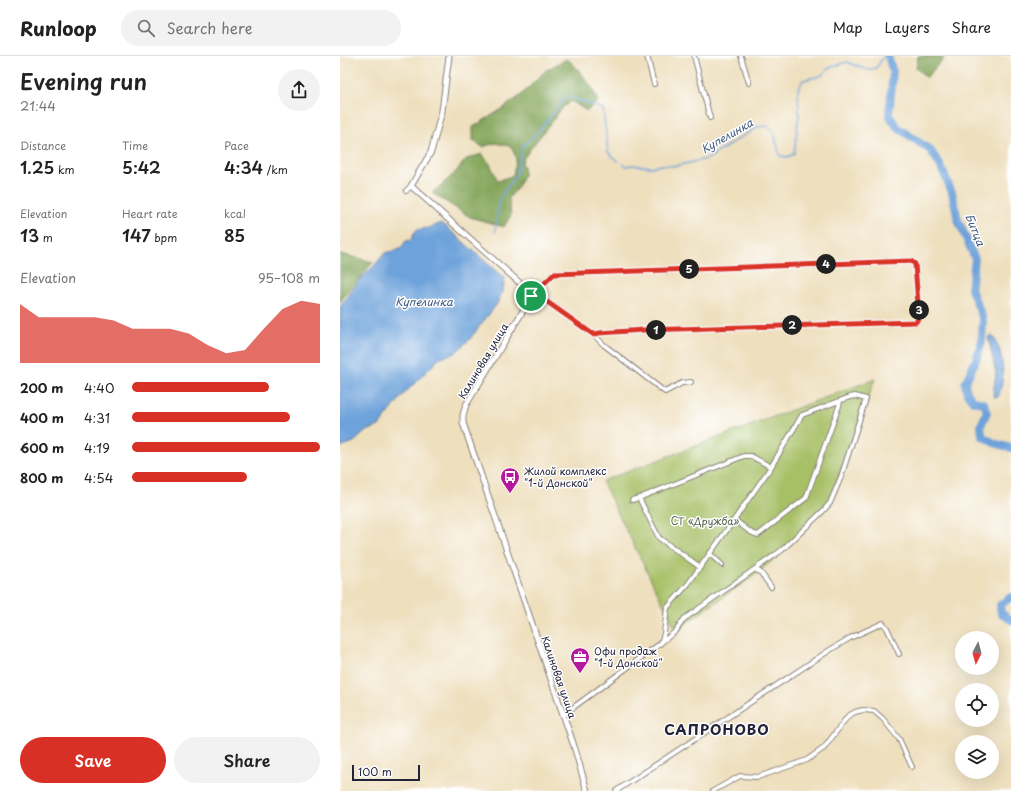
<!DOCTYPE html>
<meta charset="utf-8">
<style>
:root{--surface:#fff;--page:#f2f2f2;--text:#222;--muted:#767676;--line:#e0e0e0;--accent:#d93025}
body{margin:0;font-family:"Playpen Sans",sans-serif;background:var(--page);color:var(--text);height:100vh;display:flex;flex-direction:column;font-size:15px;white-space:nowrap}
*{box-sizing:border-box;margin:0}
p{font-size:13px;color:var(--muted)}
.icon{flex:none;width:22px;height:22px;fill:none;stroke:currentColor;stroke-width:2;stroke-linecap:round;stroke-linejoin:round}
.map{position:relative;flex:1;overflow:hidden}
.sheet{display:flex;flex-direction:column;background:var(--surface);width:340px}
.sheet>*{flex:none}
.needle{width:26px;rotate:186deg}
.tools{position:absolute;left:615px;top:575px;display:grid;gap:8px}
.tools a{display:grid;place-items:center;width:44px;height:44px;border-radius:50%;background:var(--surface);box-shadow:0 4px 16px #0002;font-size:20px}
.scale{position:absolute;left:12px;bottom:10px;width:68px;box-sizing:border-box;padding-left:4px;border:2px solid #22223b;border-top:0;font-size:11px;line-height:14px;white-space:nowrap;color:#22223b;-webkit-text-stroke:3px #fff;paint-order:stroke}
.pin{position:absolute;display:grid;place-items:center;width:34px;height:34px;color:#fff;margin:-17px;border:2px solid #fff;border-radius:50%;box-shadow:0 1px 4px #0007}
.km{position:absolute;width:20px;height:20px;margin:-10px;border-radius:50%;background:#222;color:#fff;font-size:11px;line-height:20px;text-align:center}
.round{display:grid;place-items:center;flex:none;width:42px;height:42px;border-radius:21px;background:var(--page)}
.summary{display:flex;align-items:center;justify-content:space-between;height:68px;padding:0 20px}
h1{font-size:22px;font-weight:600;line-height:30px}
.stats{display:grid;grid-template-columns:repeat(3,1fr);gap:6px;height:68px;padding:4px 20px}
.stats div{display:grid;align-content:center}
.stats b{font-size:17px;font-weight:600}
.stats small{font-size:11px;font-weight:400}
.stats p{font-size:11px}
.chart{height:112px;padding:8px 20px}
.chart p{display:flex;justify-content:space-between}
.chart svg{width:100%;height:72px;margin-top:4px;fill:var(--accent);opacity:.7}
.action{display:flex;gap:8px;margin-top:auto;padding:8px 20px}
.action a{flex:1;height:46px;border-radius:24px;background:var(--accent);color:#fff;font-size:16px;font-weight:600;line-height:46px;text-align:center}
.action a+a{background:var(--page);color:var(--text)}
ul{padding:0 20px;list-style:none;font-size:13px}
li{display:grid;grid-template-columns:64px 48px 1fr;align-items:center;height:30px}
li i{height:10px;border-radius:5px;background:var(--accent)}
header{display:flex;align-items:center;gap:24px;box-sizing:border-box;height:56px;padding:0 20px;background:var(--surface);border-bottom:1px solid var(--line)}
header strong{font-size:19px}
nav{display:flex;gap:22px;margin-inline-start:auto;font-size:14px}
.search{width:280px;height:36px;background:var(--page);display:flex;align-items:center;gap:10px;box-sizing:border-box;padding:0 14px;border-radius:22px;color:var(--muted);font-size:15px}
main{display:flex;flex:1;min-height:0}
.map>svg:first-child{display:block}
.green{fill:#a7c066;stroke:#647150}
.forest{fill:#85a65b;stroke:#54644b}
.water{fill:#6da2da;stroke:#48628a}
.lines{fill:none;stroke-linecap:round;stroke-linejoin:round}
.stream{stroke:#6da2da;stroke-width:1.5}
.river{stroke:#6da2da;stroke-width:8}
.minor-casing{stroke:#88807c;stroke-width:6}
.tertiary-casing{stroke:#88807c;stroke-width:7}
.minor{stroke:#fff;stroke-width:4}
.tertiary{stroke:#fff;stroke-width:5}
.route-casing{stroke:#fff;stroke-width:8}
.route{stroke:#d93025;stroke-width:5}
.labels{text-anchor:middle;stroke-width:3;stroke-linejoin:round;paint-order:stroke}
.street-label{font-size:10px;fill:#22223b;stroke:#fff}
.poi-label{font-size:10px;fill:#22223b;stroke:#fff;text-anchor:start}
.park-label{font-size:10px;fill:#57614c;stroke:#fff}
.water-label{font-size:11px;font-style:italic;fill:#445c83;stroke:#fff}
.district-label{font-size:14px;font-weight:bold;letter-spacing:1px;fill:#22223b;stroke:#fff}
</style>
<header>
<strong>Runloop</strong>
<div class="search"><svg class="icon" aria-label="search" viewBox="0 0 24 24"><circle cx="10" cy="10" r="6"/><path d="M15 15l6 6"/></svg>Search here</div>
<nav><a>Map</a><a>Layers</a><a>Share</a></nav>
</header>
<main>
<section class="sheet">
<div class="summary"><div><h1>Evening run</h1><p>21:44</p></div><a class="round"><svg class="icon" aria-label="share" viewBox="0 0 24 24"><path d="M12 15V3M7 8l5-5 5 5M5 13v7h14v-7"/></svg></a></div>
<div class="stats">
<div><p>Distance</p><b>1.25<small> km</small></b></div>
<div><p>Time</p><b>5:42</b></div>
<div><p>Pace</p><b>4:34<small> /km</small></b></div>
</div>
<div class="stats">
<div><p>Elevation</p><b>13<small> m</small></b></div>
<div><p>Heart rate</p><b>147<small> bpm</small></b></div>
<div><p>kcal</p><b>85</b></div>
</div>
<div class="chart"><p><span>Elevation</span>95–108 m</p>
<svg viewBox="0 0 160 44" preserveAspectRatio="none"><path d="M0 44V8L10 16L20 16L30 16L40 16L50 18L60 23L70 23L80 23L90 26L100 33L110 38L120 36L130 23L140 11L150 6L160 8V44z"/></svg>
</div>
<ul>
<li><b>200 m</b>4:40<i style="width:73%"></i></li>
<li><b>400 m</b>4:31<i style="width:84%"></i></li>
<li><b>600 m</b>4:19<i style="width:100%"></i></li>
<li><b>800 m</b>4:54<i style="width:61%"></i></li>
</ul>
<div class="action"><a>Save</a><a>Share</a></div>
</section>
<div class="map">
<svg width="671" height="735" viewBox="0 0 671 735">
<rect width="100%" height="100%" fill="#fff"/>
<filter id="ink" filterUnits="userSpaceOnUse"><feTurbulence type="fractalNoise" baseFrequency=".025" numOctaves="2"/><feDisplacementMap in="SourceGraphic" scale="8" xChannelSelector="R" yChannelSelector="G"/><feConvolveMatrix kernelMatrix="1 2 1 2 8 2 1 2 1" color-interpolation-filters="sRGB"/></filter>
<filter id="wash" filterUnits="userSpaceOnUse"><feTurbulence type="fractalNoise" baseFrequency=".012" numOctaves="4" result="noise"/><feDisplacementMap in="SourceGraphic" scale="16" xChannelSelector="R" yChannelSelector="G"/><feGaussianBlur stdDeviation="0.9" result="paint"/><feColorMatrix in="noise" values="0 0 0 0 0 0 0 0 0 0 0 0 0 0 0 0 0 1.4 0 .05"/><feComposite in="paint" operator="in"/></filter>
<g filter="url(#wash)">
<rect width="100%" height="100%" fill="#eedfbd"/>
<path class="green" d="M535 323 489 446 447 492 415 519 336 574 262 425Z"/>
<path class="forest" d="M578 0H605V1L586 22 576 12Z
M227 3C241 15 251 28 258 45L247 55 231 45 223 51 188 96 182 105 184 118 177 132 169 142 171 159 164 171 130 161 92 137 114 118 126 103 142 98 150 108 158 125 173 119 176 102 171 90 155 87 143 91 133 85V71L162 53 180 40 206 14Z
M0 198 33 206 0 246Z"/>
<path class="water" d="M102 167 165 223 162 237 157 248 129 284 115 297 100 302 63 339 39 370 25 376 14 386 0 391V251L21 222 33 211 45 197 60 193 66 185 71 184 76 174 88 172Z
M652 279C664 296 666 322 658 341H654L653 338 656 317 648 281Z"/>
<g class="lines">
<path class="stream" d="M283 108 286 110 292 109 311 111 321 109 335 110 367 103 417 71 427 70 433 74 440 100 447 101 454 98 459 57 458 33 463 24 481 20 489 12 507 6 528 14 536 12 544 0
M155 176 160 142 176 119 183 89 196 78 227 40 263 53 268 96 278 105"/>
<path class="river" d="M548 0 553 16 549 59 557 71 590 94 600 109 612 136 618 164 635 203 631 233 643 263 642 285 636 304 625 327 627 337 633 345 644 347 647 356 641 369 642 380 654 387 671 392
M671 541 660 549 661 557 671 564"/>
</g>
</g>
<g filter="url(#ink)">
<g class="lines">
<defs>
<path id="minor" d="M307 0 314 28
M354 0 370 62
M401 0 409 27
M66 135 71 130
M191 240 214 218 571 205 575 208 579 261 576 266 304 274 259 277 254 279
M191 240 203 243 254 279 264 289 325 336 342 327 351 326
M299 442 404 400H411L431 411
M292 444 299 442 319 482 360 511
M394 464C402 468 409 478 418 479L466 442 499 350 500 345
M369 497 382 509
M322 586 336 575 344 563 415 513
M223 659 321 587 324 577 327 552 348 528 394 464 431 411 462 359 510 341 515 340 526 343 501 421 490 447 483 455 442 494 415 513 421 517 431 531
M276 735 490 594 510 582 543 567 547 572 559 598
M373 735 400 720 418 721 467 704 484 692 508 660 515 656 523 654 534 655 543 663 559 683 572 711"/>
<path id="tertiary" d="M109 0 102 55 91 96 71 130 190 236 191 240 184 253 126 349 123 359V367L234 690 247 735"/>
</defs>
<use href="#minor" class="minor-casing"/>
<use href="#tertiary" class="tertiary-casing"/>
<use href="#minor" class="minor"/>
<use href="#tertiary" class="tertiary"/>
</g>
</g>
<g class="lines" filter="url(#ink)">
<defs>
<path id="route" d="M571 205 575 208 579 261 576 266 304 274 259 277 254 279 203 243 191 240 214 218Z"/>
</defs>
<use href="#route" class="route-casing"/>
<use href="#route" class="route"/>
</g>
<defs>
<symbol id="bus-pin" viewBox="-11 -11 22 30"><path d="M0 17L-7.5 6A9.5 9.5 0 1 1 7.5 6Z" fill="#b5179e" stroke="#fff"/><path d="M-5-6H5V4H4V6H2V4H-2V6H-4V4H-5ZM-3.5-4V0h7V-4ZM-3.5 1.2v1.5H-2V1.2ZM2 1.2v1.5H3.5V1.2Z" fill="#fff"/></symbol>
<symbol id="office-pin" viewBox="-11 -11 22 30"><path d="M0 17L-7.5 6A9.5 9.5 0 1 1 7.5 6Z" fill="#b5179e" stroke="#fff"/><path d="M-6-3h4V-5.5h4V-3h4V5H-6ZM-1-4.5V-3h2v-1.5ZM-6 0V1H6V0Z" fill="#fff"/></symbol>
</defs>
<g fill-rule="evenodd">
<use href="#bus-pin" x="159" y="410" width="22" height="30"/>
<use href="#office-pin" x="229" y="590" width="22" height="30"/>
</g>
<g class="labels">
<g class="street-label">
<text transform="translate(143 305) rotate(-59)" y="4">Калиновая улица</text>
<text transform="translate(219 621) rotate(71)" y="4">Калиновая улица</text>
</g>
<g class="poi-label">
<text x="184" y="419">Жилой комплекс<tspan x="184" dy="12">"1-й Донской"</tspan></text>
<text x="254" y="599">Офи продаж<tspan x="254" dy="12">"1-й Донской"</tspan></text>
</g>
<g class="park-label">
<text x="365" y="469">СТ «Дружба»</text>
</g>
<g class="water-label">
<text transform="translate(387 80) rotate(-30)" y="4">Купелинка</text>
<text transform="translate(635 174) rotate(68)" y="4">Битца</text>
<text x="84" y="250">Купелинка</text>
</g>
<g class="district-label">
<text x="377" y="679">САПРОНОВО</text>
</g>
</g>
</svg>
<div class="tools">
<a><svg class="needle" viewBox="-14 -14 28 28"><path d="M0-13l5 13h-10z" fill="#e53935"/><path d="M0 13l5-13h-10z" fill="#767676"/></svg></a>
<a><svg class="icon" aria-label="locate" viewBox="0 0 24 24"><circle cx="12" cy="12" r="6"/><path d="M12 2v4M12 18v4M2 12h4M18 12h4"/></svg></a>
<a><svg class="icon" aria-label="layers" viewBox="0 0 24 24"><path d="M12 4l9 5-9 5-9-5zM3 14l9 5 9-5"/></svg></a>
</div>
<div class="scale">100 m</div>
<div class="pin" style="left:191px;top:240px;background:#1e9e55"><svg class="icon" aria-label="arrive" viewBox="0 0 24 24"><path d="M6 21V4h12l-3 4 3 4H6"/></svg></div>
<b class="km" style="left:316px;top:274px">1</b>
<b class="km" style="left:452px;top:269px">2</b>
<b class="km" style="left:579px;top:254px">3</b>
<b class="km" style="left:486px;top:208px">4</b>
<b class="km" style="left:349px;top:213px">5</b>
</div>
</main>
